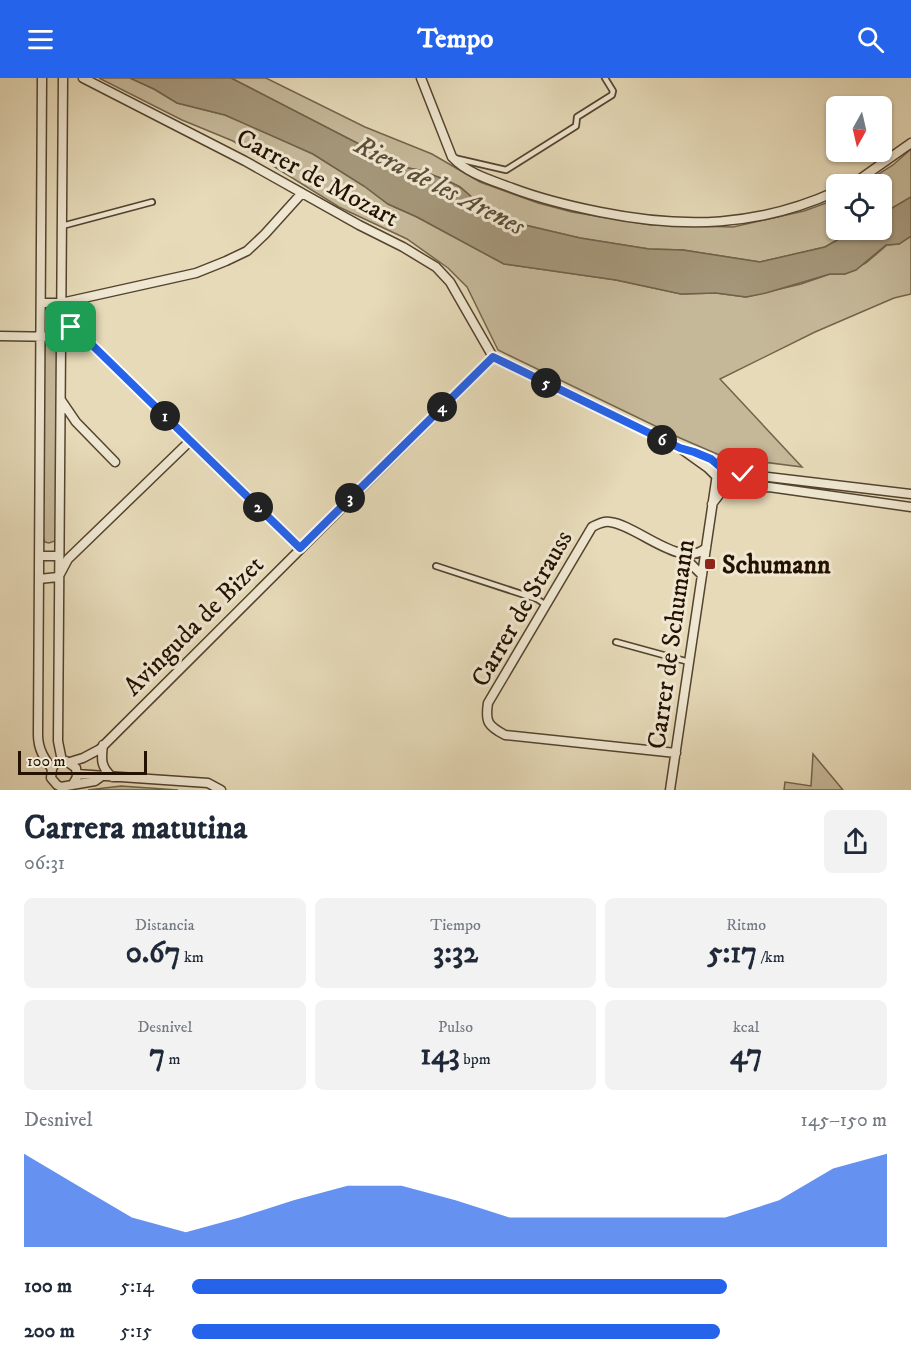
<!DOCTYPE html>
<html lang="es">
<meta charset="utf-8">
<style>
:root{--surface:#fff;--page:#f2f2f3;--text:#1f2937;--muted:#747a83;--accent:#2563eb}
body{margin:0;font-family:"IM FELL DW Pica",serif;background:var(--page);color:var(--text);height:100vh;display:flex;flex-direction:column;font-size:22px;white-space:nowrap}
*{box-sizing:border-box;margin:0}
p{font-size:20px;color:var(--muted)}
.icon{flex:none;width:33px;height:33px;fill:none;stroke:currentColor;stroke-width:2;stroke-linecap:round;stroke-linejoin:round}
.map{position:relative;height:712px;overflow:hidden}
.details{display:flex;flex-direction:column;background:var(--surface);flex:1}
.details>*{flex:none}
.needle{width:39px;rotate:188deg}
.buttons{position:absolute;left:826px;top:18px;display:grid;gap:12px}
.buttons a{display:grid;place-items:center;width:66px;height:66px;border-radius:9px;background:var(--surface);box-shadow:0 2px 4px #0004;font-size:30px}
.scale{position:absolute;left:18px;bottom:15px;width:129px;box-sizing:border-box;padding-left:6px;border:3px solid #241100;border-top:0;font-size:16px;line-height:21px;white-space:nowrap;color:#241100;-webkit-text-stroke:4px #efe7d1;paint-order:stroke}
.pin{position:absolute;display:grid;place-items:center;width:51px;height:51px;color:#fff;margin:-26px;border-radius:12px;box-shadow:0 3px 9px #0006}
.km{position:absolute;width:30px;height:30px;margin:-15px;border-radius:50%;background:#222;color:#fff;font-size:16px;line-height:30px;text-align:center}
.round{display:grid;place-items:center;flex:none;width:63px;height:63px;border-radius:9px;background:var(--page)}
.summary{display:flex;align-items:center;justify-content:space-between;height:102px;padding:0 24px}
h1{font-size:33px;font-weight:800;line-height:45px}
.stats{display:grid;grid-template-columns:repeat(3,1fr);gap:9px;height:102px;padding:6px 24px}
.stats div{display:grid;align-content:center;border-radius:9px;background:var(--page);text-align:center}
.stats b{font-size:30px;font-weight:800}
.stats small{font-size:16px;font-weight:400}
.stats p{font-size:16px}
.chart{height:168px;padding:12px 24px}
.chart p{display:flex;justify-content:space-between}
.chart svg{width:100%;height:108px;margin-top:6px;fill:var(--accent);opacity:.7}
ul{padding:0 24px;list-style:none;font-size:20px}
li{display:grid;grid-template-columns:96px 72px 1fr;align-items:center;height:45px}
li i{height:15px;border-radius:8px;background:var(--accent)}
header{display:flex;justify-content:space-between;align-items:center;height:78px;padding:0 24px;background:var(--accent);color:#fff;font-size:27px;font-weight:800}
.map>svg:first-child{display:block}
.green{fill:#c5b899;stroke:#74644c;stroke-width:1.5}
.water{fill:#a49679;stroke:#716149;stroke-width:1.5}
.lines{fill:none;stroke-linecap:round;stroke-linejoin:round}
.lane-casing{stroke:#54432e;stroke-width:8}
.street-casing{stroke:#54432e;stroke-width:11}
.lane{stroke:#efe7d1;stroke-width:4.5}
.street{stroke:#efe7d1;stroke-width:8}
.route-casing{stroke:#fff;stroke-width:12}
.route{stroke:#2563eb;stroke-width:8}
.poi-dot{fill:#8f2418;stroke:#efe7d1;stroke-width:2}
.labels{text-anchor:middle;stroke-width:6;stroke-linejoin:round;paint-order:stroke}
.street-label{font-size:26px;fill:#241100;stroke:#efe7d1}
.poi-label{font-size:26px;font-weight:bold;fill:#241100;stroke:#efe7d1;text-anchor:start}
.water-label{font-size:27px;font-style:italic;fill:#5e4d36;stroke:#efe7d1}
</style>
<header><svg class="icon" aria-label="menu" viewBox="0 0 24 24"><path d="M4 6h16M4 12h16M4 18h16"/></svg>Tempo<svg class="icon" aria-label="search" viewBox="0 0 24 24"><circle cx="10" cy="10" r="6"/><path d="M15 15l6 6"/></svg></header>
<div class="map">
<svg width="911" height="712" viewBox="0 0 911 712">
<rect width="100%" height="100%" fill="#e6dab8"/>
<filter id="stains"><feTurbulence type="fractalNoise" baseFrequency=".00333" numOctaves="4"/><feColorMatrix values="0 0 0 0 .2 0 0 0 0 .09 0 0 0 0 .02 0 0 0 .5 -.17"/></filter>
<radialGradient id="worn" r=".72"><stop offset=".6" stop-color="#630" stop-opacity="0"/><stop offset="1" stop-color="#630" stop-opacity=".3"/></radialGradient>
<path class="green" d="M99 0H130L154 11 177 25 225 37 276 59 313 76 364 108 388 126 417 139 504 186 616 202 681 216 716 215 746 219 801 206 830 196H845L866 185 887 167 899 166 911 158V216L894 220 815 254 720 301 802 389 724 379 680 360 498 272 467 209 448 190 407 161 339 129 233 63 182 42Z
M231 0H266L365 49 432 76 480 104 538 125 572 134 651 147 733 149 804 133 837 121V152H855L825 169 760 184 683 172 649 171 580 160 512 144 482 128 460 109 446 102 419 92 408 90 388 81Z
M911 71V119L882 136V106H863L893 87Z
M49 228H53L57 232V252L56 256H49C44 250 43 234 49 228Z
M48 265H52L57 270 56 459 55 463 49 465 45 464 43 459 44 268Z
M813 676 843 712H784L785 704 811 708Z
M121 708 178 712H88Z"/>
<path class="water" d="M130 0H231L388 81 408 90 419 92 446 102 460 109 482 128 512 144 580 160 649 171 683 172 760 184 825 169 855 152H882V136L911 119V158L899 166 886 167 856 192 845 196H830L766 215 746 219 716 215 681 216 616 202 504 186 417 139 388 126 364 108 313 76 225 37 177 25 154 11Z"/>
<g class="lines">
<defs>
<path id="lane" d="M454 80 506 92 576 48 577 39 612 17 613 13 605 0
M62 148 152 124
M436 488 537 521 546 527
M616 564 689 584"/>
<path id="street" d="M42 0 38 657C38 671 44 680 52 691
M83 0 245 83 359 147 403 169 436 189 450 204 493 279
M421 0 452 79C468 96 491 102 512 110 541 121 570 128 600 134 684 151 758 149 837 113
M853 106 911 65
M41 225H61L196 195 226 183 247 173 265 156 302 115
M61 241 85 260 300 470
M0 258 61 259
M493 279 680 370 708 390 716 398
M61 322 76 344 115 384
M686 372 711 381 724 392
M729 407 741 410 769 409 911 429
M712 426 725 409
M681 476 702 497
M39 478H59
M60 496 68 481 190 363
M39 501 58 499
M103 667C101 682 101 689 112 699
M676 675 505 657C488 648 485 644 488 625L592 449C598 446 603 443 610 444 637 447 681 492 706 470
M62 683 58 663 63 0
M66 683 76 690 77 699 73 706
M70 684 83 680 100 671 493 279
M54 687 52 691 51 700 57 707 61 709 95 703 102 698
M77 696 208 705 221 712
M670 712 717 396 724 392 743 396 911 416"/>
</defs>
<use href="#lane" class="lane-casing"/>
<use href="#street" class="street-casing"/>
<use href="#lane" class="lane"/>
<use href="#street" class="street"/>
</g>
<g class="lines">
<defs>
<path id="route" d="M71 249 85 260 300 470 493 279 680 370 694 374 711 381 724 392 743 396"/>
</defs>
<use href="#route" class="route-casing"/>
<use href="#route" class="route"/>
</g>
<rect class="poi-dot" x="704" y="480" width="12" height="12" rx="3"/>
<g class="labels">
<g class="street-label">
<text transform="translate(318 99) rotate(28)" y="9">Carrer de Mozart</text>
<text transform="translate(521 530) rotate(-60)" y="9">Carrer de Strauss</text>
<text transform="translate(193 547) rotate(-45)" y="9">Avinguda de Bizet</text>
<text transform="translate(670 566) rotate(-82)" y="9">Carrer de Schumann</text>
</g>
<g class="poi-label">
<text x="722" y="495">Schumann</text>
</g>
<g class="water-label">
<text transform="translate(440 107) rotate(27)" y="9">Riera de les Arenes</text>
</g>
</g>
<rect width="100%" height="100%" filter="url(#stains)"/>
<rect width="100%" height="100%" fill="url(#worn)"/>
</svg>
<div class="buttons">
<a><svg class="needle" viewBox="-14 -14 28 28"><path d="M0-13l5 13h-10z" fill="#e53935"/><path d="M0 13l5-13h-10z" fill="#747a83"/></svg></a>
<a><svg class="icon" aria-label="locate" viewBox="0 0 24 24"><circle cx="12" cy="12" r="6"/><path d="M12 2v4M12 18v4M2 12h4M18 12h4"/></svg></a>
</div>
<div class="scale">100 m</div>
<div class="pin" style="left:71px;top:249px;background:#1e9e55"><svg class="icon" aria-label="arrive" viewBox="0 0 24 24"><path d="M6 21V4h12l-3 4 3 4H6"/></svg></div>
<div class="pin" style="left:743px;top:396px;background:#d93025"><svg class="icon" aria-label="check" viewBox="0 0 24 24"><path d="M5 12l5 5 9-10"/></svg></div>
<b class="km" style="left:165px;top:338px">1</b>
<b class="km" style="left:258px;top:429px">2</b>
<b class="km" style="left:350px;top:420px">3</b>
<b class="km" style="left:442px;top:329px">4</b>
<b class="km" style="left:546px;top:305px">5</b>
<b class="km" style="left:662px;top:362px">6</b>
</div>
<section class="details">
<div class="summary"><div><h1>Carrera matutina</h1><p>06:31</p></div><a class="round"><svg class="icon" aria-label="share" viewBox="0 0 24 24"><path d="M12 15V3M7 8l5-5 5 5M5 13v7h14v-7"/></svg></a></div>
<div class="stats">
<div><p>Distancia</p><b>0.67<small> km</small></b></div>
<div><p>Tiempo</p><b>3:32</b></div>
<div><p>Ritmo</p><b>5:17<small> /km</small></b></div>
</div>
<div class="stats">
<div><p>Desnivel</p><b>7<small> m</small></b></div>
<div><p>Pulso</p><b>143<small> bpm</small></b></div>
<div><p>kcal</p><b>47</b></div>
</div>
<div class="chart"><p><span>Desnivel</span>145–150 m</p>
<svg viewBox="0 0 160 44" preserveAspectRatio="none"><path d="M0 44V6L10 19L20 32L30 38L40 32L50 25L60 19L70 19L80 25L90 32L100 32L110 32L120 32L130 32L140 25L150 12L160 6V44z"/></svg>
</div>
<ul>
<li><b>100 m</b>5:14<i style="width:77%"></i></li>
<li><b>200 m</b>5:15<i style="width:76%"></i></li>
</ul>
</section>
